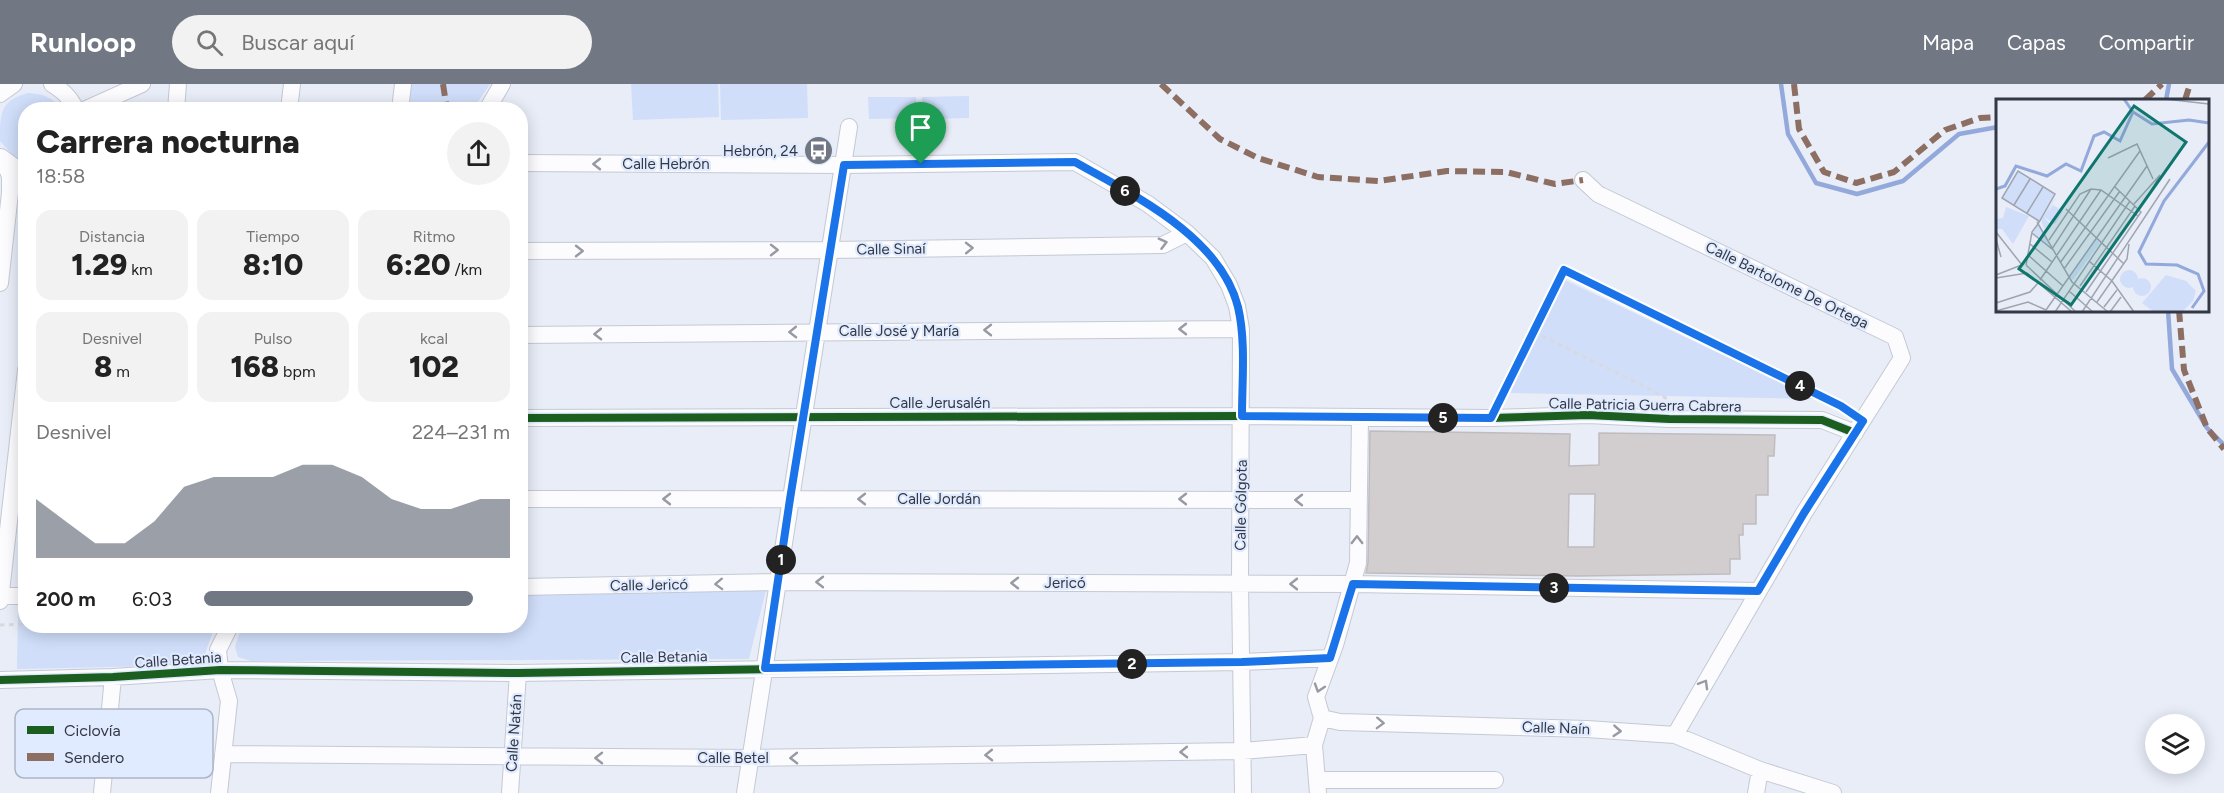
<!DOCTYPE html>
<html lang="es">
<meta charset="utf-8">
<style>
:root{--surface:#fff;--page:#f2f2f2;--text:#222;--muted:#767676;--accent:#727784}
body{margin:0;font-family:Figtree,sans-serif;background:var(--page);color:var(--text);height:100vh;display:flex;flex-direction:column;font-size:22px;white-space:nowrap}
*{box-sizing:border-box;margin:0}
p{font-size:20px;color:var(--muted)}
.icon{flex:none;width:33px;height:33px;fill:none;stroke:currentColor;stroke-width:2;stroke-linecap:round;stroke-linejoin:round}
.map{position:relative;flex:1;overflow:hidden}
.drawer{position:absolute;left:18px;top:18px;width:510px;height:531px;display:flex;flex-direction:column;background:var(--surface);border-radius:24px;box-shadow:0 3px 15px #0003}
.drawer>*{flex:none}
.controls{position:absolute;left:2145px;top:630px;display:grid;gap:12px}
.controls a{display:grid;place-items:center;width:60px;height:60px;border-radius:50%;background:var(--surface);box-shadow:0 3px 15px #0003;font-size:30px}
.pin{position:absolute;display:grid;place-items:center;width:51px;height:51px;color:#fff;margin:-62px -26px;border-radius:50% 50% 50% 0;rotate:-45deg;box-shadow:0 0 6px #0007}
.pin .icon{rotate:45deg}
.km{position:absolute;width:30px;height:30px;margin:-15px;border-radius:50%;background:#222;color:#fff;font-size:16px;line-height:30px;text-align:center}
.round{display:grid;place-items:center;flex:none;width:63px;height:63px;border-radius:32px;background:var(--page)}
.summary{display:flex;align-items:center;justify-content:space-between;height:102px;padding:0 18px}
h1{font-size:33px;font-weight:800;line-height:45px}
.stats{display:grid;grid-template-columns:repeat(3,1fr);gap:9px;height:102px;padding:6px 18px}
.stats div{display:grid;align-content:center;border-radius:15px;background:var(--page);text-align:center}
.stats b{font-size:30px;font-weight:800}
.stats small{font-size:16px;font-weight:400}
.stats p{font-size:16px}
.chart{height:168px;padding:12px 18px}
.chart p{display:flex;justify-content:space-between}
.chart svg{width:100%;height:108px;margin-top:6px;fill:var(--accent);opacity:.7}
ul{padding:0 18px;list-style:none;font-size:20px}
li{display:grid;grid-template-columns:96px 72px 1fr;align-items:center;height:45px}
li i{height:15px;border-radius:8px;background:var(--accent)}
header{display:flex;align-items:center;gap:36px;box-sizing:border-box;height:84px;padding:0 30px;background:var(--accent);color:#fff}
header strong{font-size:28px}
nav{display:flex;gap:33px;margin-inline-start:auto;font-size:21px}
.search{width:420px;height:54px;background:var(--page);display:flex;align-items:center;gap:15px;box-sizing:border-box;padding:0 21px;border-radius:33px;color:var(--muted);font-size:22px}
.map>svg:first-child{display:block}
.green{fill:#d0defa}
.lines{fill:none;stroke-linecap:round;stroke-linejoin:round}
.stream{stroke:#93a9db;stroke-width:4.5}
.building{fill:#d2cecf;stroke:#c0bcbe;stroke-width:1.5;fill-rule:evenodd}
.minor-casing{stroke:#c4c9d4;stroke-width:18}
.path{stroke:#d7d9dd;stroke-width:3;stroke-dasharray:4.5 4.5;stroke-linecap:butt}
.minor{stroke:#fcfcfe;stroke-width:16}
.quiet{stroke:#8d6e63;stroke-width:6;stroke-dasharray:12 6;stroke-linecap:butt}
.cycleway-casing{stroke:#e1ebff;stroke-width:11}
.cycleway{stroke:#1b5e20;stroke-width:8}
.oneway{stroke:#979aa2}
.route-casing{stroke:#fff;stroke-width:12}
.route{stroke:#1a73e8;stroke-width:8}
.labels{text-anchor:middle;stroke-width:4.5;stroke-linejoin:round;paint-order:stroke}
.poi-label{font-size:15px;fill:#323845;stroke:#e1ebff;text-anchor:end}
.street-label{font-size:15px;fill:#323845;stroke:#e1ebff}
.inset-river{fill:none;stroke:#93a9db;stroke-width:3}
.inset-road{fill:none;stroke:#9fa5b0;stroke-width:1.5}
.view{fill:#0f766e;fill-opacity:0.15;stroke:#0f766e;stroke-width:3}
.inset-edge{fill:none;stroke:#323845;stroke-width:3}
.key{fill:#e1ebff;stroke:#acb5c7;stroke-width:1.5}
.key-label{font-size:16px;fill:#323845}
</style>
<header>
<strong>Runloop</strong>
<div class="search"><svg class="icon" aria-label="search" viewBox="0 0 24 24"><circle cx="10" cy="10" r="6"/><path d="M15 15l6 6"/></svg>Buscar aquí</div>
<nav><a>Mapa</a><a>Capas</a><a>Compartir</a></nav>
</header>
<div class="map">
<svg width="2224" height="709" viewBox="0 0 2224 709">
<rect width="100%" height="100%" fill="#e8edf8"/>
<path class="green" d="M407 0H490L473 25 404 26Z
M631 0H718L719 33 633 36Z
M720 0H807L808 34 721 36Z
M28 9C43 10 53 13 61 25L26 26 25 77 14 73 0 57C0 30 0 16 28 9Z
M969 12V34L922 35V13Z
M868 13H916V34L869 35Z
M1565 196 1815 315 1510 309Z
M766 506 749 575 251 577 238 573 235 563 242 542H520L521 511Z
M25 524 26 542H215L201 581 17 585 18 529Z"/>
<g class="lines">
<path class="stream" d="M1781 0 1788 50 1816 99 1857 110 1903 97 1959 50 1998 43
M2166 16 2169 0
M2168 226 2172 285 2207 344 2224 361"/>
</g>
<path class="building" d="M1370 347 1570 350 1569 382 1599 381V349L1775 351 1774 372H1768V411H1756V440H1743V451H1739L1740 475H1730V490L1578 492 1366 489 1368 479ZM1569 410H1595L1594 463H1568Z"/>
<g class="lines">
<defs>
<path id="minor" d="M52 0C63 7 70 13 76 26
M0 10 14 0
M84 26 142 0
M176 26 178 0
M289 26 292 0
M400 26 403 0
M487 26 502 0
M1 73 16 84 26 86
M520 79 844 81 1075 78 1148 120 1187 149 1213 174 1229 201 1237 222 1241 245 1240 500 1243 709
M1583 96 1598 110 1895 253 1902 274 1804 429 1675 651
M520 167 830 166 1163 161 1187 149
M0 199 10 109V92L3 76
M520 251 1241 245
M520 334 1242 332 1491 334 1588 331 1669 335 1822 336 1855 349
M520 415 1357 416
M520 503 778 498 1353 500 1758 507
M0 512H26
M0 517 26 286
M0 596 113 593 220 586 518 589 1242 578 1330 574
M1322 634 1340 638 1587 645 1675 651 1760 686 1756 709
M223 670 750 674 1243 667 1314 661
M1760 686 1833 709
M1318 696H1495
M102 709 113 593
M219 709 229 617 220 586 218 566 230 542
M510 709 518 589
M745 709 849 43
M1318 709 1314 661 1322 634 1316 613 1335 561 1358 479 1360 333"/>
</defs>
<use href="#minor" class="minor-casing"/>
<path class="path" d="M1534 248 1652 306 1669 316V321
M1498 319 1564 186 1849 327
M0 541 26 540"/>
<use href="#minor" class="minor"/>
<path class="quiet" d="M443 0 447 26
M1161 0 1220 55 1258 74 1318 93 1378 97 1447 87 1506 88 1555 100 1583 96
M1794 0 1799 45 1824 88 1856 99 1894 88 1945 46 1980 34 1998 33
M2145 16 2162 0
M2185 16 2190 0
M2179 226 2184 286 2207 344 2224 365"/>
<defs>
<path id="cycleway" d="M520 334 1242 332 1491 334 1588 331 1669 335 1822 336 1855 349
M0 596 113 593 220 586 518 589 1242 578 1330 574"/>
</defs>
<use href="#cycleway" class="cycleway-casing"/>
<use href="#cycleway" class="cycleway"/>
</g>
<defs><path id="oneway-chevron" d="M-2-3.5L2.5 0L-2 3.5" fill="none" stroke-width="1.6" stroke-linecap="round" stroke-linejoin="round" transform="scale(1.5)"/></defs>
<g class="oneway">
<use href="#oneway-chevron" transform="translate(597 80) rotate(-180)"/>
<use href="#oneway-chevron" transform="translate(1163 159) rotate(-15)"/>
<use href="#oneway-chevron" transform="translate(969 164) rotate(-1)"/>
<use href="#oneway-chevron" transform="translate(774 166)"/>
<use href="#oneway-chevron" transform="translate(579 167)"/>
<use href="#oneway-chevron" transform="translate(1183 245) rotate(180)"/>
<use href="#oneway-chevron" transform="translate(988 246) rotate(180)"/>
<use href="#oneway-chevron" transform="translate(793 248) rotate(179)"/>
<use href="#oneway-chevron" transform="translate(598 250) rotate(179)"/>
<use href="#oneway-chevron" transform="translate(667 415) rotate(180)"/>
<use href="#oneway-chevron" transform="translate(862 415) rotate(-180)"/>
<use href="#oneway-chevron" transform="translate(1183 415) rotate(-180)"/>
<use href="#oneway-chevron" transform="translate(1299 416) rotate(-180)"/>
<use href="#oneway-chevron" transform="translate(1357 456) rotate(-90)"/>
<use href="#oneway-chevron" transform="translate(820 498) rotate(-180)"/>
<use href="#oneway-chevron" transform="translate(1015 499) rotate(-180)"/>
<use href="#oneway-chevron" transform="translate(719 500) rotate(178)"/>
<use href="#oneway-chevron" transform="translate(1294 500) rotate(-180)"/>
<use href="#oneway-chevron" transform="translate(1704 600) rotate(-60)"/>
<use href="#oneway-chevron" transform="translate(1319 604) rotate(108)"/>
<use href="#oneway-chevron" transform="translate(1380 639) rotate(2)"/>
<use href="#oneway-chevron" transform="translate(1617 647) rotate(4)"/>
<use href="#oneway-chevron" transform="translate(1184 668) rotate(179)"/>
<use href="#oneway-chevron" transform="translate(989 671) rotate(179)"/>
<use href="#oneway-chevron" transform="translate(599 674) rotate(-180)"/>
<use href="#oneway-chevron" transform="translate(794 674) rotate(179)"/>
</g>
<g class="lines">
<defs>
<path id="route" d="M1075 78C1133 111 1220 152 1238 223 1246 257 1242 297 1242 332L1491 334 1564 186 1841 322 1863 337 1804 429 1758 507 1353 500 1330 574 1242 578 765 584 790 415 844 81Z"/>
</defs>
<use href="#route" class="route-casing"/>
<use href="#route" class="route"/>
</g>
<defs>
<symbol id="bus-disc" viewBox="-11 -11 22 22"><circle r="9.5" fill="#727784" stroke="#e1ebff"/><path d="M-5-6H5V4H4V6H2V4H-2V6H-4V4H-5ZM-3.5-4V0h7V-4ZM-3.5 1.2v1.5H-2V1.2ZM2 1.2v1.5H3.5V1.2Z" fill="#fff"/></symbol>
</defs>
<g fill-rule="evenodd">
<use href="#bus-disc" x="802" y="50" width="33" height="33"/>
</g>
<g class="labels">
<g class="poi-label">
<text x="798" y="72">Hebrón, 24</text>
</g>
<g class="street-label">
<text x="666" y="85">Calle Hebrón</text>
<text transform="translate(891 165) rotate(-1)" y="5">Calle Sinaí</text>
<text transform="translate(1787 201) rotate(26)" y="5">Calle Bartolome De Ortega</text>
<text x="899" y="252">Calle José y María</text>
<text x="940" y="324">Calle Jerusalén</text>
<text transform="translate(1645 321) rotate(1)" y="5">Calle Patricia Guerra Cabrera</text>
<text x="939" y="420">Calle Jordán</text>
<text transform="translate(1241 421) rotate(-89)" y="5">Calle Gólgota</text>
<text x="1065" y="504">Jericó</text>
<text transform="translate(649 501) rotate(-1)" y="5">Calle Jericó</text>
<text transform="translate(664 573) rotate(-1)" y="5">Calle Betania</text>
<text transform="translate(178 576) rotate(-4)" y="5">Calle Betania</text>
<text transform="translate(1556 644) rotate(2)" y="5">Calle Naín</text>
<text transform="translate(514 649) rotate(-86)" y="5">Calle Natán</text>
<text x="733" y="679">Calle Betel</text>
</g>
</g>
<g transform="translate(1996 15)">
<rect width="213" height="213" fill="#e8edf8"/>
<path d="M22 72 59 95 42 125 55 149 37 134 42 125 39 119 6 99ZM62 95 51 114 57 106 67 112 59 125 48 118 54 125 48 130 45 121ZM10 108 33 117 17 145 6 130H0V120L7 119ZM100 140 104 144 77 181 74 178ZM124 180a9 9 0 1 1 18 0a9 9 0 1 1-18 0ZM170 176 190 182 200 192 197 202 186 213H158L146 204ZM137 188a9 9 0 1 1 18 0a9 9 0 1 1-18 0Z" fill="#d0defa"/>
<path class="inset-river" d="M128 0 137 13 156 25 193 21 213 24M0 90 9 87 20 67 51 77 70 65 85 72 98 37 108 33 124 42 137 13M196 209 208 192 202 175 181 166 150 165 143 153 168 102 213 43"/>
<path class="inset-road" d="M169 0 213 5M112 59 141 45 157 80M138 105 164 76 154 94M18 106 34 80M70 110 128 165M31 114 47 88M41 123 76 183 112 213M0 133 26 166M36 134 56 150 95 90M0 140 5 158M53 141 84 95 95 90 105 91 142 117M34 145 56 163M32 156 67 187M93 162 116 182 138 213M64 164 144 52M30 166 36 133 42 125 59 95 22 72 6 99 43 122M30 166 80 213M68 170 124 92M0 176 28 165M0 179 31 174 76 213M44 181 105 91M84 187 139 107M73 192 97 213M90 193 145 113 118 87M101 203 131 160 133 145M0 204 34 193 42 184M108 208 121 191M50 211 151 67M0 212 32 203 50 211M59 213 134 102M86 213 174 80M114 213 125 198"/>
<path class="view" d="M138 7 190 43 75 206 23 170Z"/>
<rect width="213" height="213" class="inset-edge"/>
</g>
<rect x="15" y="625" width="198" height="69" rx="9" class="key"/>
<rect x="27" y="642" width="27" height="8" fill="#1b5e20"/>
<rect x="27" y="669" width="27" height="8" fill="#8d6e63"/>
<g class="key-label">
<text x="64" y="652">Ciclovía</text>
<text x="64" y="679">Sendero</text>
</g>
</svg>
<div class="controls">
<a><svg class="icon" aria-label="layers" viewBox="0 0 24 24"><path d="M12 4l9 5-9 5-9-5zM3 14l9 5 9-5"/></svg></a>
</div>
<div class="pin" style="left:921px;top:80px;background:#1e9e55"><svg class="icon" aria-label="arrive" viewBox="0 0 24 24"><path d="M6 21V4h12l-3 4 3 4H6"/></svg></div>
<b class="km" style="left:781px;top:476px">1</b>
<b class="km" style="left:1132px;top:580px">2</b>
<b class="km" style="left:1554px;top:504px">3</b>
<b class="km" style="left:1800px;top:302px">4</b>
<b class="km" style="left:1443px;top:334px">5</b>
<b class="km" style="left:1125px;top:107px">6</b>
<section class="drawer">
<div class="summary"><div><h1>Carrera nocturna</h1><p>18:58</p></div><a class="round"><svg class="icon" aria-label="share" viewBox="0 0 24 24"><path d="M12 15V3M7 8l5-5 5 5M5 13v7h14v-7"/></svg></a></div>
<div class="stats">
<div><p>Distancia</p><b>1.29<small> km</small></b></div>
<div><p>Tiempo</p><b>8:10</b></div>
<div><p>Ritmo</p><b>6:20<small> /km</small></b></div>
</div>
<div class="stats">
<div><p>Desnivel</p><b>8<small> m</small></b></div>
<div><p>Pulso</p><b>168<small> bpm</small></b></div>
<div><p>kcal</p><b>102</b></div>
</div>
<div class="chart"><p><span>Desnivel</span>224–231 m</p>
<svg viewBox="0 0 160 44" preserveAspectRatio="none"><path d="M0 44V20L10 29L20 38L30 38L40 29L50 15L60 11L70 11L80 11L90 6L100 6L110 11L120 20L130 24L140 24L150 20L160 20V44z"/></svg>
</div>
<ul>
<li><b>200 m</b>6:03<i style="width:88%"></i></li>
</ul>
</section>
</div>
